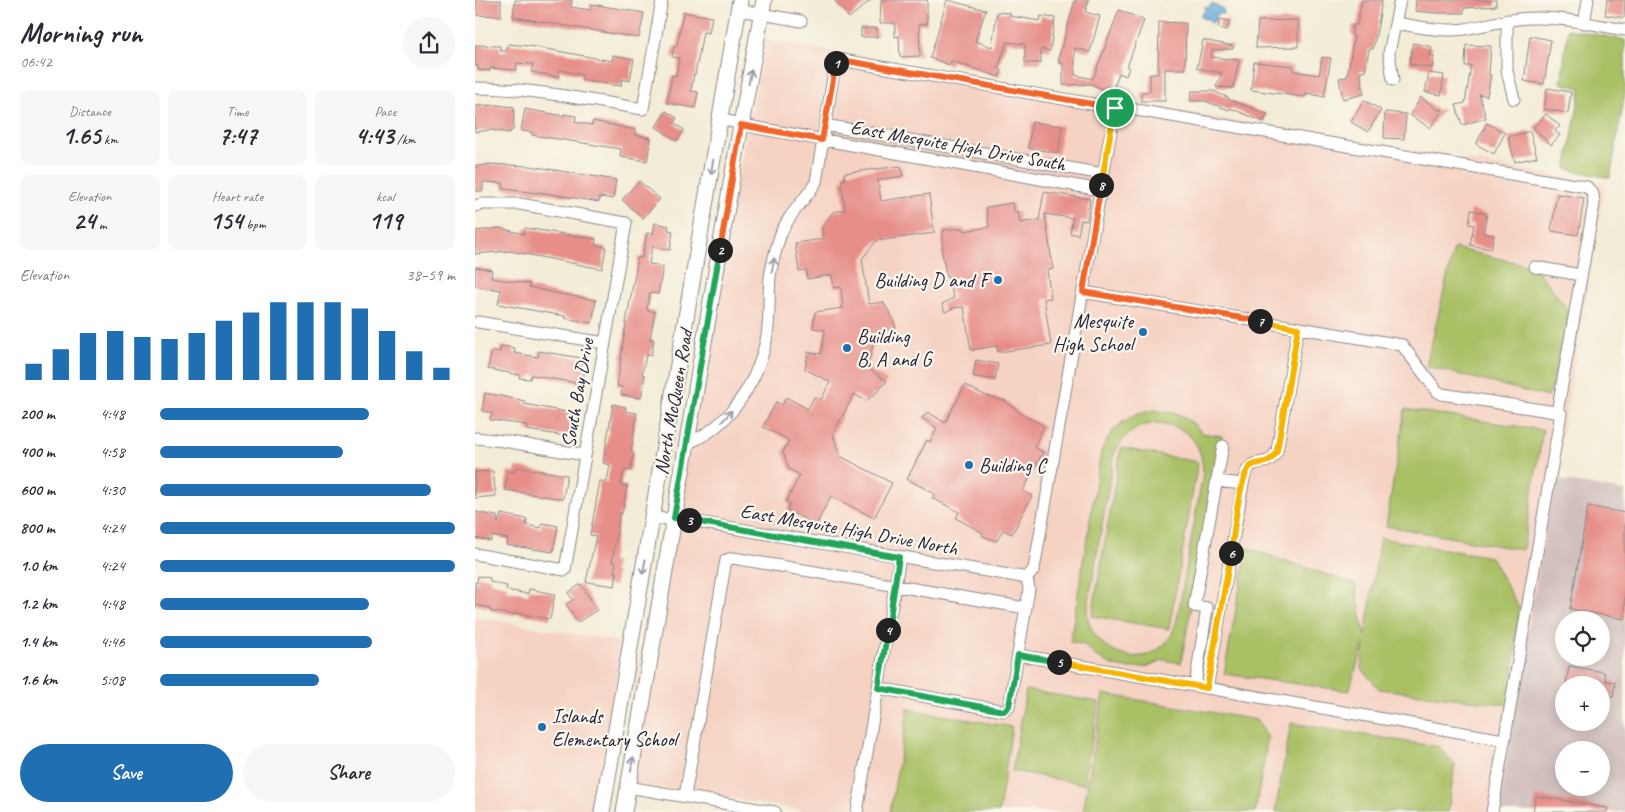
<!DOCTYPE html>
<meta charset="utf-8">
<style>
:root{--surface:#fff;--page:#f7f7f7;--text:#2b2b33;--muted:#7c7c81;--accent:#1f6fb2}
body{margin:0;font-family:Caveat,sans-serif;background:var(--page);color:var(--text);height:100vh;display:flex;flex-direction:column;font-size:19px;white-space:nowrap}
*{box-sizing:border-box;margin:0}
p{font-size:16px;color:var(--muted)}
.icon{flex:none;width:28px;height:28px;fill:none;stroke:currentColor;stroke-width:2;stroke-linecap:round;stroke-linejoin:round}
.map{position:relative;flex:1;overflow:hidden}
.panel{display:flex;flex-direction:column;background:var(--surface);width:475px}
.panel>*{flex:none}
.tools{position:absolute;left:1080px;top:611px;display:grid;gap:10px}
.tools a{display:grid;place-items:center;width:55px;height:55px;border-radius:50%;background:var(--surface);box-shadow:0 2px 12px #0003;font-size:25px}
.pin{position:absolute;display:grid;place-items:center;width:42px;height:42px;color:#fff;margin:-21px;border:2px solid #fff;border-radius:50%;box-shadow:0 1px 5px #0007}
.km{position:absolute;width:25px;height:25px;margin:-12px;border-radius:50%;background:#222;color:#fff;font-size:14px;line-height:25px;text-align:center}
.round{display:grid;place-items:center;flex:none;width:52px;height:52px;border-radius:26px;background:var(--page)}
.summary{display:flex;align-items:center;justify-content:space-between;height:85px;padding:0 20px}
h1{font-size:28px;font-weight:700;line-height:38px}
.stats{display:grid;grid-template-columns:repeat(3,1fr);gap:8px;height:85px;padding:5px 20px}
.stats div{display:grid;align-content:center;border-radius:10px;background:var(--page);text-align:center}
.stats b{font-size:25px;font-weight:700}
.stats small{font-size:14px;font-weight:400}
.stats p{font-size:14px}
.chart{height:140px;padding:10px 20px}
.chart p{display:flex;justify-content:space-between}
.chart svg{width:100%;height:90px;margin-top:5px;stroke:var(--accent);stroke-width:6}
.button{display:flex;gap:10px;margin-top:auto;padding:10px 20px}
.button a{flex:1;height:58px;border-radius:30px;background:var(--accent);color:#fff;font-size:20px;font-weight:700;line-height:58px;text-align:center}
.button a+a{background:var(--page);color:var(--text)}
ul{padding:0 20px;list-style:none;font-size:16px}
li{display:grid;grid-template-columns:80px 60px 1fr;align-items:center;height:38px}
li i{height:12px;border-radius:6px;background:var(--accent)}
main{display:flex;flex:1;min-height:0}
.map>svg:first-child{display:block}
.built{fill:#f5d2c2}
.industrial{fill:#d1bfbd;fill-rule:evenodd}
.green{fill:#a9c065;stroke:#667150;fill-rule:evenodd}
.water{fill:#67a9dc;stroke:#44668c}
.building{fill:#e78e89}
.lines{fill:none;stroke-linecap:round;stroke-linejoin:round}
.minor-casing{stroke:#8a8788;stroke-width:13}
.major-casing{stroke:#8a8788;stroke-width:17}
.minor{stroke:#fff;stroke-width:11}
.major{stroke:#fff;stroke-width:15}
.oneway{stroke:#9c9ca7}
.split-1-casing{stroke:#fff;stroke-width:10}
.split-2-casing{stroke:#fff;stroke-width:10}
.split-3-casing{stroke:#fff;stroke-width:10}
.split-4-casing{stroke:#fff;stroke-width:10}
.split-5-casing{stroke:#fff;stroke-width:10}
.split-6-casing{stroke:#fff;stroke-width:10}
.split-7-casing{stroke:#fff;stroke-width:10}
.split-8-casing{stroke:#fff;stroke-width:10}
.split-9-casing{stroke:#fff;stroke-width:10}
.split-1{stroke:#f0652b;stroke-width:6}
.split-2{stroke:#f0652b;stroke-width:6}
.split-3{stroke:#22a559;stroke-width:6}
.split-4{stroke:#22a559;stroke-width:6}
.split-5{stroke:#22a559;stroke-width:6}
.split-6{stroke:#f5b400;stroke-width:6}
.split-7{stroke:#f5b400;stroke-width:6}
.split-8{stroke:#f0652b;stroke-width:6}
.split-9{stroke:#f5b400;stroke-width:6}
.poi-dot{fill:#1f6fb2;stroke:#fbf7ec;stroke-width:2}
.labels{text-anchor:middle;stroke-width:4.5;stroke-linejoin:round;paint-order:stroke}
.street-label{font-size:20px;fill:#22223b;stroke:#fbf7ec}
.poi-label{font-size:20px;fill:#22223b;stroke:#fbf7ec;text-anchor:start}
</style>
<main>
<section class="panel">
<div class="summary"><div><h1>Morning run</h1><p>06:42</p></div><a class="round"><svg class="icon" aria-label="share" viewBox="0 0 24 24"><path d="M12 15V3M7 8l5-5 5 5M5 13v7h14v-7"/></svg></a></div>
<div class="stats">
<div><p>Distance</p><b>1.65<small> km</small></b></div>
<div><p>Time</p><b>7:47</b></div>
<div><p>Pace</p><b>4:43<small> /km</small></b></div>
</div>
<div class="stats">
<div><p>Elevation</p><b>24<small> m</small></b></div>
<div><p>Heart rate</p><b>154<small> bpm</small></b></div>
<div><p>kcal</p><b>119</b></div>
</div>
<div class="chart"><p><span>Elevation</span>38–59 m</p>
<svg viewBox="0 0 160 44" preserveAspectRatio="none"><path d="M5 44V36M15 44V29M25 44V21M35 44V20M45 44V23M55 44V24M65 44V21M75 44V15M85 44V11M95 44V6M105 44V6M115 44V6M125 44V9M135 44V20M145 44V30M155 44V38"/></svg>
</div>
<ul>
<li><b>200 m</b>4:48<i style="width:71%"></i></li>
<li><b>400 m</b>4:58<i style="width:62%"></i></li>
<li><b>600 m</b>4:30<i style="width:92%"></i></li>
<li><b>800 m</b>4:24<i style="width:100%"></i></li>
<li><b>1.0 km</b>4:24<i style="width:100%"></i></li>
<li><b>1.2 km</b>4:48<i style="width:71%"></i></li>
<li><b>1.4 km</b>4:46<i style="width:72%"></i></li>
<li><b>1.6 km</b>5:08<i style="width:54%"></i></li>
</ul>
<div class="button"><a>Save</a><a>Share</a></div>
</section>
<div class="map">
<svg width="1150" height="812" viewBox="0 0 1150 812">
<rect width="100%" height="100%" fill="#fbf7ec"/>
<filter id="ink" filterUnits="userSpaceOnUse"><feTurbulence type="fractalNoise" baseFrequency=".02" numOctaves="2"/><feDisplacementMap in="SourceGraphic" scale="10" xChannelSelector="R" yChannelSelector="G"/><feConvolveMatrix kernelMatrix="1 2 1 2 8 2 1 2 1" color-interpolation-filters="sRGB"/></filter>
<filter id="wash" filterUnits="userSpaceOnUse"><feTurbulence type="fractalNoise" baseFrequency=".0096" numOctaves="4" result="noise"/><feDisplacementMap in="SourceGraphic" scale="20" xChannelSelector="R" yChannelSelector="G"/><feGaussianBlur stdDeviation="1.12" result="paint"/><feColorMatrix in="noise" values="0 0 0 0 0 0 0 0 0 0 0 0 0 0 0 0 0 1.4 0 .05"/><feComposite in="paint" operator="in"/></filter>
<g filter="url(#wash)">
<rect width="100%" height="100%" fill="#f3ecd6"/>
<path class="built" d="M291 40 1130 184 1023 812H326V810L143 781 167 640Z
M0 617 147 642 119 812H0Z"/>
<path class="industrial" d="M1079 479 1150 491V812H1023ZM1089 620H1126V658H1089ZM1089 685H1126V722H1089ZM1089 750H1126V788H1089Z"/>
<path class="green" d="M1093 29 1150 40V93L1135 178 1091 169 1106 88 1086 83Z
M979 248 1060 267 1099 317 1073 397 951 366Z
M930 409 1068 430 1048 550 911 526Z
M680 410 703 414 718 423 727 433 747 436 706 663 688 660 671 667 652 668 639 666 619 655 609 645 595 642 626 452C636 427 653 414 680 410ZM681 423C712 425 728 443 728 473L702 619C700 625 699 631 695 637 670 674 617 654 612 613L639 455C647 436 660 426 681 423Z
M646 448 723 462 694 629 617 616Z
M905 538 1016 557 1044 608 1035 705 904 689 886 668 889 643 874 691 749 674 772 548 880 584 890 637Z
M551 690 624 702 609 784 537 771Z
M628 694 782 720 793 738 780 812H608Z
M433 709 537 727 524 812H415Z
M816 723 964 747 980 764 973 812H800Z"/>
<path class="water" d="M737 3 747 8 749 11 748 14H741L740 21 736 23 732 19 727 18 725 15 730 11V7L733 8Z"/>
<g id="blocks">
<path class="building" d="M0 0H26V16L0 15Z
M40 0H97L96 7 115 10 116 4 169 13 164 38 38 17Z
M359 0H396L374 18Z
M406 0H452V24H444L445 56 425 57 424 36 420 37V23H405Z
M472 0 511 10 500 41 517 47 522 12 535 13V16L565 21 566 16 580 18 575 51 566 49V63H550V44L532 42 523 68 527 70 524 77 476 61 475 65 455 58Z
M600 0H614L610 12 625 16 615 52 600 48V75L618 79 644 10 669 20 652 67 654 68 651 76 644 73 637 93 616 84 588 85V63H584V56Z
M887 0H907L903 25 898 49H894L890 72 885 71 889 94 868 99 864 78 872 77 879 36 876 35 878 25H882Z
M941 0H1021V6L989 8V13H961L940 11Z
M1132 0H1150L1149 18 1130 15Z
M208 12 237 17 234 33 228 32 220 75 219 74 216 91 223 92 220 108 192 103 197 75 201 76 204 58 197 57 199 46H202Z
M745 19 754 21 752 30 743 28Z
M823 20V47L781 48 783 21Z
M684 22 711 23 710 69H690V101H666V92H675V74H683Z
M386 28H402V37H386Z
M1055 36 1076 40 1069 84 1049 81Z
M728 40 758 46V49L737 50 736 57 764 60 758 88 741 87 747 73 722 68Z
M938 43 957 47 955 55 959 56 957 68 934 64Z
M33 44 55 46 137 61 138 55 159 59 155 81 147 79 146 86 118 82 106 80 107 75 85 70 84 77 56 72 58 64 42 63 41 70 15 68V71L3 70V66H0V45L25 46V51H31Z
M991 45 1016 46 1014 75H1016L1012 96 1004 94 1011 118 987 125 981 105 990 103 996 66H990Z
M847 57 856 58 849 97 831 93 830 97 776 90 779 62 818 66V71L844 75Z
M954 73 969 75 966 95 950 92Z
M1072 88 1096 92 1093 113 1069 109Z
M717 91H738L754 98 753 99 792 114 789 122 755 108 754 110 730 101H715Z
M946 97 963 110 968 109 955 128 935 115Z
M889 100 906 110 893 132 876 122Z
M21 105 39 107 38 130H36L35 133 15 130 0 132V106Z
M50 109 89 116V114L101 116 100 122 117 125 118 121 161 130 160 135 176 138 172 161 145 157 146 149 57 135V132L46 131Z
M191 111 202 118 199 123 209 130 202 141 181 127Z
M910 112 931 114 929 139 909 138Z
M1071 114 1085 126 1080 131 1085 135 1076 145 1058 128Z
M557 122 587 126 583 153 553 148Z
M1012 123 1030 133 1019 154 1001 144Z
M1055 131 1062 157 1040 162 1033 137Z
M12 164 55 166 141 180 138 199 125 197 124 202 63 192V193L28 189V183L8 182V191H0V166L12 165Z
M426 166 428 176 403 180 406 201 454 194 459 233 401 241 387 259 394 304 408 302 416 315 421 328 397 334 398 344 395 358 391 367 412 381 402 392 391 401 379 394 358 434 365 456 417 483 399 518 356 496 341 525 312 510 315 504 311 502 325 475 314 469 308 452 314 440 288 427 301 402 307 405 311 397 333 409 339 397 346 400 355 382 330 369 333 352 346 354 350 330 338 328 340 312 368 308 366 287 359 288 357 275 332 279 331 270 324 271 320 243 348 239 347 227 358 212 370 210 366 180H370L369 173Z
M164 181 185 199 168 218 147 200Z
M569 192 615 199 612 221 606 220 603 235 595 233 598 218 570 214 578 269 572 270 576 298 569 299 576 345 523 352 522 346 496 350 489 307 478 308 470 312 467 304 479 298 470 269 467 253 468 230 489 228V231L514 227 511 207 538 203 539 212 543 211 545 223 564 220Z
M1082 194 1109 198 1103 235 1076 231Z
M996 210 1012 214 1008 233 1019 235 1016 249 995 245 999 225 994 224Z
M180 223 194 226 193 230 198 231 195 250 177 247 174 264 188 266 183 294 175 293 172 310 180 312 175 339 179 340 176 356 171 355 167 374 170 375 166 398 146 395 147 387 142 386 151 323 163 257 167 258 172 233 178 234Z
M25 228 49 234 50 228 121 239 120 245 131 247 127 269 35 251 0 254V231Z
M0 267 17 270 16 278 55 284 54 287 80 293 121 300 117 323 89 318 90 316 23 304 26 290 0 286Z
M26 346 40 348 39 353 63 357 64 351 112 359 107 384 56 375 55 379 44 378 45 375 13 369 17 350 25 352Z
M501 360 523 364 520 380 498 376Z
M490 385 509 395 531 401 546 414 569 426 559 447 568 452 548 491 557 496 537 534 528 530 522 541 507 536 508 533 481 518 484 512 457 498 460 494 432 479 452 440 455 442 462 428 447 418 453 412 470 423Z
M10 393 50 401 49 404 102 414 98 437 51 430 52 425 15 420 17 413 7 411Z
M138 404 151 407 150 411 162 413 156 452H159L155 471 149 470 146 485 152 486 147 514 145 513 137 562 141 563 139 572 142 573 140 586 111 582 121 536 115 535 125 481 132 482 135 465 128 463Z
M41 467 92 475 88 499 30 490 33 471 40 472Z
M18 471 21 496 0 498V472Z
M1113 506 1150 513V619L1095 609Z
M0 512 22 516 23 523 26 514 52 519 51 525 66 528 67 523 83 526 78 552 32 545 33 539 17 536 16 541 0 538Z
M3 576 15 578V582L32 586 31 590 53 594 54 589 80 594 75 619 40 613V615L15 611V608L0 605V582L2 583Z
M106 584 122 610 103 622 91 604 98 600 93 593Z
M1094 666 1129 672 1131 681 1140 682 1138 697 1126 695V685H1091Z
M1061 796 1133 808 1132 812H1058Z"/>
</g>
</g>
<g filter="url(#ink)">
<use href="#blocks" fill-opacity="0" stroke="#8a8788" stroke-width="1"/>
<g class="lines">
<defs>
<path id="minor" d="M264 10 326 21
M1032 20V71L1039 99
M921 23C944 27 966 32 990 29 1013 25 1035 18 1058 18 1089 17 1120 25 1150 30
M1109 23 1113 0
M918 80 914 53 925 0
M0 88C57 88 112 100 168 109L187 0
M245 119 283 128 625 190
M350 125 628 174
M0 206 8 204H45L151 223 90 570 0 554
M1060 267 1106 275
M608 292 927 345 962 391 967 394 1086 413 1017 812
M3 322 130 343
M1 438 29 441 109 455
M212 443C252 429 280 386 290 345 296 323 293 299 295 277 297 263 301 249 305 236 311 217 331 199 341 182L361 59 640 108H649L1112 187 1118 194 1119 204 1082 413
M741 481 768 484
M178 519 199 518 552 578 559 569 640 108
M543 655 1029 740
M720 686 732 608 719 606 748 446
M403 688 529 711 534 707 554 589 552 578
M732 688 767 489C768 483 769 474 773 469 783 456 792 470 802 451L823 328
M153 787 300 812
M210 796 251 560 258 558 551 608
M382 812 425 557"/>
<path id="major" d="M127 812 265 0
M149 812 266 125 289 0"/>
</defs>
<use href="#minor" class="minor-casing"/>
<use href="#major" class="major-casing"/>
<use href="#minor" class="minor"/>
<use href="#major" class="major"/>
</g>
<defs><path id="oneway-shaft" d="M-6 0H5M1.5-3L5.5 0L1.5 3" fill="none" stroke-width="1.6" stroke-linecap="round" stroke-linejoin="round" transform="scale(1.25)"/></defs>
<g class="oneway">
<use href="#oneway-shaft" transform="translate(275 77) rotate(-79)"/>
<use href="#oneway-shaft" transform="translate(237 167) rotate(100)"/>
<use href="#oneway-shaft" transform="translate(298 265) rotate(-80)"/>
<use href="#oneway-shaft" transform="translate(252 416) rotate(-49)"/>
<use href="#oneway-shaft" transform="translate(169 567) rotate(100)"/>
<use href="#oneway-shaft" transform="translate(157 764) rotate(-80)"/>
</g>
</g>
<g class="lines" filter="url(#ink)">
<defs>
<path id="split-1" d="M361 63V59L640 108"/>
<path id="split-2" d="M245 250 266 125 347 140 361 63"/>
<path id="split-3" d="M214 520 199 518 245 250"/>
<path id="split-4" d="M214 520 424 557 413 630"/>
<path id="split-5" d="M413 630 403 688 529 711 534 706 543 655 584 662"/>
<path id="split-6" d="M584 662 732 688 756 553"/>
<path id="split-7" d="M756 553C759 533 763 488 772 471 779 457 792 470 802 451L823 328 785 321"/>
<path id="split-8" d="M626 185 608 292 785 321"/>
<path id="split-9" d="M626 185 640 108"/>
</defs>
<use href="#split-1" class="split-1-casing"/>
<use href="#split-2" class="split-2-casing"/>
<use href="#split-3" class="split-3-casing"/>
<use href="#split-4" class="split-4-casing"/>
<use href="#split-5" class="split-5-casing"/>
<use href="#split-6" class="split-6-casing"/>
<use href="#split-7" class="split-7-casing"/>
<use href="#split-8" class="split-8-casing"/>
<use href="#split-9" class="split-9-casing"/>
<use href="#split-1" class="split-1"/>
<use href="#split-2" class="split-2"/>
<use href="#split-3" class="split-3"/>
<use href="#split-4" class="split-4"/>
<use href="#split-5" class="split-5"/>
<use href="#split-6" class="split-6"/>
<use href="#split-7" class="split-7"/>
<use href="#split-8" class="split-8"/>
<use href="#split-9" class="split-9"/>
</g>
<g class="poi-dot">
<circle cx="523" cy="280" r="5"/>
<circle cx="668" cy="332" r="5"/>
<circle cx="372" cy="348" r="5"/>
<circle cx="494" cy="465" r="5"/>
<circle cx="67" cy="727" r="5"/>
</g>
<g class="labels">
<g class="street-label">
<text transform="translate(483 145) rotate(10)" y="7">East Mesquite High Drive South</text>
<text transform="translate(102 393) rotate(-80)" y="7">South Bay Drive</text>
<text transform="translate(198 402) rotate(-80)" y="7">North McQueen Road</text>
<text transform="translate(374 529) rotate(10)" y="7">East Mesquite High Drive North</text>
</g>
<g class="poi-label">
<text x="513" y="287" text-anchor="end">Building D and F</text>
<text x="658" y="328" text-anchor="end">Mesquite<tspan x="658" dy="23">High School</tspan></text>
<text x="382" y="343">Building<tspan x="382" dy="23">B, A and G</tspan></text>
<text x="504" y="472">Building C</text>
<text x="77" y="723">Islands<tspan x="77" dy="23">Elementary School</tspan></text>
</g>
</g>
</svg>
<div class="tools">
<a><svg class="icon" aria-label="locate" viewBox="0 0 24 24"><circle cx="12" cy="12" r="6"/><path d="M12 2v4M12 18v4M2 12h4M18 12h4"/></svg></a>
<a>+</a>
<a>−</a>
</div>
<div class="pin" style="left:640px;top:108px;background:#1e9e55"><svg class="icon" aria-label="arrive" viewBox="0 0 24 24"><path d="M6 21V4h12l-3 4 3 4H6"/></svg></div>
<b class="km" style="left:361px;top:63px">1</b>
<b class="km" style="left:245px;top:250px">2</b>
<b class="km" style="left:214px;top:520px">3</b>
<b class="km" style="left:413px;top:630px">4</b>
<b class="km" style="left:584px;top:662px">5</b>
<b class="km" style="left:756px;top:553px">6</b>
<b class="km" style="left:785px;top:321px">7</b>
<b class="km" style="left:626px;top:185px">8</b>
</div>
</main>
